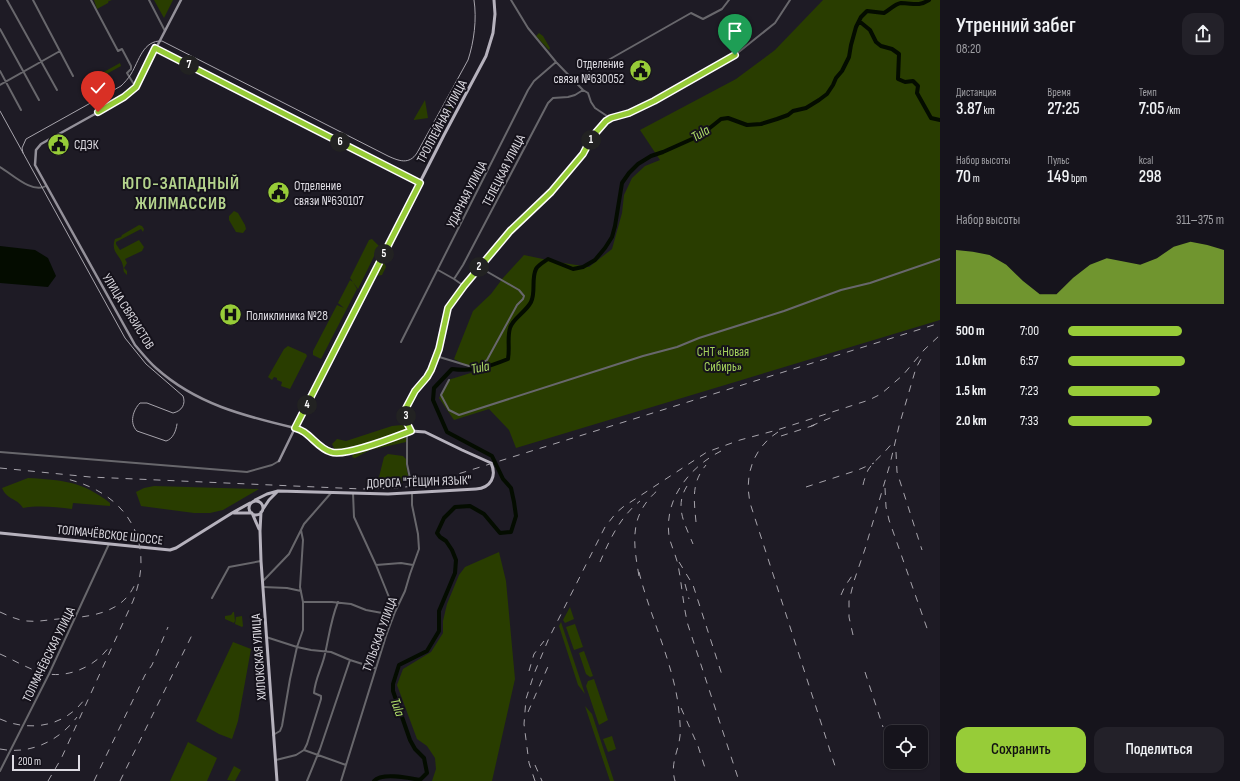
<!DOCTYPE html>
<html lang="ru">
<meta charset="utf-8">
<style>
:root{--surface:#16141c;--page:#232129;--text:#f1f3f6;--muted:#9e9ea3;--line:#35333b;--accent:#97cc38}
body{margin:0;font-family:"Sofia Sans Condensed",sans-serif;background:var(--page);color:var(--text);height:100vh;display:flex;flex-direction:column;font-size:15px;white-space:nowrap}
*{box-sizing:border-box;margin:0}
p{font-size:13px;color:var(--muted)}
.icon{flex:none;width:22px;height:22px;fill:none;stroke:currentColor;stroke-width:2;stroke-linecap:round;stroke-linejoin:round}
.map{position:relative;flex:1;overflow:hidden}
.drawer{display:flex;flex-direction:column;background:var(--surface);width:300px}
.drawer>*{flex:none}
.buttons{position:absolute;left:884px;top:725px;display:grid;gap:8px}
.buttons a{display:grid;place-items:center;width:44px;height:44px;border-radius:8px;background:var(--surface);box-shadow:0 1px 3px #0004,0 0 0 1px var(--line);font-size:20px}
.scale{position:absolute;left:12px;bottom:10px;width:68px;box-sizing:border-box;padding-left:4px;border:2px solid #dddbe2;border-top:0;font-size:11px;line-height:14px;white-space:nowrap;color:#dddbe2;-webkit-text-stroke:3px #15121b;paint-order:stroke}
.pin{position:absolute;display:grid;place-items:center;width:34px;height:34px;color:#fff;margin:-41px -17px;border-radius:50% 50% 50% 0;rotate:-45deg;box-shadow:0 0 4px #0007}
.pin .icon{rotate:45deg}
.km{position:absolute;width:20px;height:20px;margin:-10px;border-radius:50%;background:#222;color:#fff;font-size:11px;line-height:20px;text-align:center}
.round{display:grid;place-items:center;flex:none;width:42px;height:42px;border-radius:12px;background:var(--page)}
.summary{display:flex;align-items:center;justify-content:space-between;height:68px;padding:0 16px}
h1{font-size:22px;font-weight:600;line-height:30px}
.stats{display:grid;grid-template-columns:repeat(3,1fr);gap:6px;height:68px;padding:4px 16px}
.stats div{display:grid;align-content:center}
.stats b{font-size:17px;font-weight:600}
.stats small{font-size:11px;font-weight:400}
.stats p{font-size:11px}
.chart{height:112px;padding:8px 16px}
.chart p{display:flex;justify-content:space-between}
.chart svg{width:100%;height:72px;margin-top:4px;fill:var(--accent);opacity:.7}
.button{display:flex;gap:8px;margin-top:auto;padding:8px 16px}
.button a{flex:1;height:46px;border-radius:12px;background:var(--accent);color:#111;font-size:16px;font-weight:600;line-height:46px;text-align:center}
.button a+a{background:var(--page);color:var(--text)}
ul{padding:0 16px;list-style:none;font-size:13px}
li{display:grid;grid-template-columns:64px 48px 1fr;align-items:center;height:30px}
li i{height:10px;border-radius:5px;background:var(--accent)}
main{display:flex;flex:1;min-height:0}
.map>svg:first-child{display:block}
.green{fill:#293d00}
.water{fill:#040c00}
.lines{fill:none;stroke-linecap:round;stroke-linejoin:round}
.river{stroke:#040c00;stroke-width:4}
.street{stroke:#68676c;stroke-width:2}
.secondary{stroke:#94919a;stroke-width:2.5}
.primary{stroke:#b6b2bd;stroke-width:3}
.tram{stroke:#a7a4ac;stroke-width:1}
.rail{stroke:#a7a4ac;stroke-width:1;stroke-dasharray:7 7;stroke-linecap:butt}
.route-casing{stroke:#fff;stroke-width:8}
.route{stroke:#97cc38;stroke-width:5}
.labels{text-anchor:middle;stroke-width:4;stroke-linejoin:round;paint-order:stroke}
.poi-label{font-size:13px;fill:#dddbe2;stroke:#15121b;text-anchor:start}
.street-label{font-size:13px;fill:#dddbe2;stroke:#15121b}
.park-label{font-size:13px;fill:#a4d25c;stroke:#15121b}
.water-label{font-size:14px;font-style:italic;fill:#b0df69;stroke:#15121b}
.district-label{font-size:17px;font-weight:bold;letter-spacing:1px;fill:#b4d38c;stroke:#15121b}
</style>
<main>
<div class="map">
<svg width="940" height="781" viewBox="0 0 940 781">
<rect width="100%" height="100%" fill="#1e1b25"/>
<path class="green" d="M94 0H112L109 1V0L108 3 97 9Z
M154 0H173L164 18Z
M823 0H940V320L516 448 509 430 489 409 454 420 439 398 448 380 477 371 454 359 473 311 491 294 503 278 524 255 557 262 589 267 612 249 622 213 624 195 632 178 645 166 660 160 640 130 736 79 775 50Z
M539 33 543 36 550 48 549 50 536 36Z
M120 63 121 66 83 87 82 84Z
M457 90 461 92 445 121 440 122Z
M425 100 428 118 414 120V119Z
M234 211 238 213 245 225 246 229 243 233 236 232 229 220V216Z
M139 225 142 226 144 229 143 232 141 229 116 242V244L120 250 139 240 144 247 142 251 125 259 127 263 124 268 127 271V275L124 272C123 270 124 268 123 266 121 255 110 253 115 239L121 237 122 235Z
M372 239 379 246 358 289 350 278 369 240Z
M382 262H384L386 267 382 275 375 276Z
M350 280 353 282 357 289 321 359 313 355V351L337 305 344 308 338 303Z
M288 346 306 354 307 356 290 389 281 386 282 382 277 380V378L274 377 272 380 268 377 284 349Z
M402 425 407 428V431L345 451 335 450 332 444 337 439 346 441 392 426Z
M406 436V442L370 450 355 458 352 457 353 454Z
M388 454 403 456 406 459V464L409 481C394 485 379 488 365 481L375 480 379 477 384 457Z
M28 478C62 480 82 481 110 503V506L73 503 72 509C55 507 39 505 23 508 17 498 7 500 2 488Z
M154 486 259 489 223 510 210 513H194L141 506 136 492 144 488Z
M499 552 506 581 515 679 492 781H432L436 769 435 758 427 746 417 739 397 685 403 669 431 652 443 633V621L447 604 459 575 465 567Z
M570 607 574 619 565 623 563 620Z
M233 612H234L235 621 234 623 225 619V616L231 615Z
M242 616 243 626 242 627 235 624 236 617Z
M561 622 585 694 578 685 559 626Z
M575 624 583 647 574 650 566 627Z
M233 642 251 649 238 721 232 739 219 734 196 721Z
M584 651 593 676 590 677 586 674 579 653Z
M594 679 608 720 599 725 586 686 588 681Z
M585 706 592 714 614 781H610Z
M612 736 616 749 608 752 603 739Z
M188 742 217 758 207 781H170Z
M234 766 241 770 235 781 227 780Z"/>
<path class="water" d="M0 246 35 250 48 258 56 276 48 287 0 283Z"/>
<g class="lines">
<path class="river" d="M859 21 870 30 876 42 881 46 892 49 899 54 898 79 905 82 913 81 918 86 917 93 931 118 940 120
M374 781C382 772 409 778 420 780L427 773 424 758 415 749 410 740 393 691V684L399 665 427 651 439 631V611L455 573 456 560 452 550 446 541 440 537 437 533 444 518 455 507 470 506 484 514 500 533 511 532 516 516 514 502 511 488 503 479 492 456 447 432 433 400 434 388 452 369C474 372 488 367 508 359 510 348 507 338 510 328 512 319 526 312 531 302 536 292 531 279 536 269 538 265 544 262 548 259L573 269 583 267 595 260 605 248 612 237 615 226 622 183 629 173 638 164 651 156 663 152 701 135 721 119 728 118 747 125 761 124 777 119 788 115 793 111 806 108 819 100 827 94 833 85 836 78 842 71 849 57 851 45 856 27 861 17 867 11 884 13C889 10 895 4 901 3 913 3 918 7 929 0"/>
<path class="street" d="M7 0 57 90
M33 0 73 76
M91 0 118 51 122 49 131 66V69L127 73 135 86
M149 0 165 31
M511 0 528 28 556 62 583 90 588 93 591 102 595 108 610 118
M0 29 39 100
M0 71 21 110
M589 71 691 13 703 19 722 9 729 0
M0 85 60 51
M0 167C12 174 32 194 46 186
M438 270 454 279 464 286
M454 279 463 265 548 103 553 98 568 97 575 95 583 90
M401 342 528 90 534 81 556 62
M436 356 469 366H478L487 360 517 305 523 299 524 296 519 290 479 267
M449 380 441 395 449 410 459 415 643 356 677 347 699 338 784 311 841 290 870 283 940 259
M411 430 407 423 406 409 415 391 427 377 431 370 439 349 442 332 448 308 464 286 510 231 551 192 583 154 598 129 606 121 611 118 629 113 654 101 735 55 775 23 790 0
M407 433V464L411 483
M0 452 247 472 272 465 279 461
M353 493 354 517 376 565 395 612
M376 565 401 563 413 565
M263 581 289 554 304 524 331 493
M263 587 287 588 301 591
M212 598 229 567 261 561
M303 602H332L351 604 366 610 393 615
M266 637 297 647 311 650 331 652 350 660 375 668
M273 735 280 731 282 726 290 679 297 647 303 630V602L300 587 303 540 301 530
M304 750 307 744 321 699V696L314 693C315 679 322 668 325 654 329 636 331 619 338 602
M276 760 296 755 304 750 346 765
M0 771 49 674 109 544
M307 781 320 749 350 660
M341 781 386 636 395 612 405 591 410 574 419 549 418 534 412 505V493"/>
<path class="secondary" d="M181 0 139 81 133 90 120 100 41 144 36 150 35 165 135 345C142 353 148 361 156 368 196 404 244 416 295 428L279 461
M155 48 420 183"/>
<path class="primary" d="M255 500 267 494 278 491 388 494 476 489C491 488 497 476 491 463L462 450 425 432 411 431 349 451 338 453 330 452 322 447 303 432 295 428 444 135 486 56 493 33 495 14 494 0
M249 508a7 7 0 1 1 14 0a7 7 0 1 1-14 0Z
M263 509 269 500 277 492
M261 512 260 531 261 561 277 781
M234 513H251
M252 513 259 529
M0 533 170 550 176 548 232 513 250 503"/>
<path class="tram" d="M0 111 125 338 146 364 183 396C186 404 182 411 173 413L147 403H140C133 410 129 423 137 431L166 441C173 439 176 431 177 424
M23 153 22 148 26 139 121 86C125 82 128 79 131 74 139 61 143 40 162 41L388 156C399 161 409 165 417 153L468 60C474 42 477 19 474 0"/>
<path class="rail" d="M811 426 835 416
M778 432C753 448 743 477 751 506L835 766
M781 436 815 425
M721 451C690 467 664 498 669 536 671 546 676 555 678 565 682 585 683 605 688 625L739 781
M896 452 897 472 922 550
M0 468 90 477 362 489 395 488 415 486 458 474 940 323
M863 485C864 480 866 475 868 470 875 459 887 452 894 440
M687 486C674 507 685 524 693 544
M806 487 858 470 874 463
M885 488 886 507 889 520 929 634
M696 522C694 500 691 483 706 465
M600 562C610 539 620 517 640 501
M679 562 693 585 722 675
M639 572C650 616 671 658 678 703 679 714 681 725 680 736 678 753 670 763 675 781
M639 576C633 542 629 515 658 490
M685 584 689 599
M841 595 845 586 854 573
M0 612C9 616 17 620 27 621 37 622 47 620 58 619 87 617 122 615 135 584
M853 635 849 617V601L854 581 865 549 890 464 899 426 916 368 921 359
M0 654C14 660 28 669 43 673 67 679 95 667 109 647
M529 671 534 654 544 641
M865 672 883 727
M681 708 698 746 706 771
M528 712 550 662
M0 719C29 732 64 727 84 700
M0 749C30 755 59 741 77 717
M535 765 542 781
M48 781 61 759 133 601C156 542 128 494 67 479
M94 781 145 675 152 665 168 627
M120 781 192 635
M535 781 529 763 524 724 526 699 534 674 549 638 605 527 616 513 623 507 707 452 740 440 777 430 869 400 881 394 903 375 924 350 940 335"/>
</g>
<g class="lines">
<defs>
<path id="route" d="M98 112 124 97 136 87 155 48 420 183 295 428C298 429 301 430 304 432 313 438 320 449 331 452 345 457 395 437 411 431L407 423 406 408 415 391 427 377 431 370 439 349 448 308 464 286 510 231 551 192 583 154 592 137 606 121 611 118 629 113 654 101 735 55"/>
</defs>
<use href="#route" class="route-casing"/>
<use href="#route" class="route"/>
</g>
<defs>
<symbol id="civic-disc" viewBox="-11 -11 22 22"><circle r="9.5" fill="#97cc38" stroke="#15121b"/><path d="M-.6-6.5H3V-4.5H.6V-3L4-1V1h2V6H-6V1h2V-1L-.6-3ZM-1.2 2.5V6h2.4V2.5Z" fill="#111"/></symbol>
<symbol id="hospital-disc" viewBox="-11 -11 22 22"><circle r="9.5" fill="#97cc38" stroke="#15121b"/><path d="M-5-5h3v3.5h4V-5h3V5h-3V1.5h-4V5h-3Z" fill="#111"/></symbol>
</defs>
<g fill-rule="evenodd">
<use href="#civic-disc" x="628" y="58" width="25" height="25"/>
<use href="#civic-disc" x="46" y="132" width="25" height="25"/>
<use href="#civic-disc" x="266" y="180" width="25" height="25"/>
<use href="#hospital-disc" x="218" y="302" width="25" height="25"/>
</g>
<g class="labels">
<g class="poi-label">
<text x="624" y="68" text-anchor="end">Отделение<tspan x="624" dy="15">связи №630052</tspan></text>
<text x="74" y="149">СДЭК</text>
<text x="294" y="190">Отделение<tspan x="294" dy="15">связи №630107</tspan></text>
<text x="246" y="320">Поликлиника №28</text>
</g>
<g class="street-label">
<text transform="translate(441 121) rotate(-62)" y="5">ТРОЛЛЕЙНАЯ УЛИЦА</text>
<text transform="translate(503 170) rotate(-63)" y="5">ТЕЛЕЦКАЯ УЛИЦА</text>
<text transform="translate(466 194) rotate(-63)" y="5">УДАРНАЯ УЛИЦА</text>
<text transform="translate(129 311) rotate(58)" y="5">УЛИЦА СВЯЗИСТОВ</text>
<text transform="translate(419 481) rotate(-2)" y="5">ДОРОГА "ТЁЩИН ЯЗЫК"</text>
<text transform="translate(110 534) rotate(6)" y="5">ТОЛМАЧЁВСКОЕ ШОССЕ</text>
<text transform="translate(379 634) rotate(-70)" y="5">ТУЛЬСКАЯ УЛИЦА</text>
<text transform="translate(48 654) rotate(-64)" y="5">ТОЛМАЧЁВСКАЯ УЛИЦА</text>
<text transform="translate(258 657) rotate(-94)" y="5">ХИЛОКСКАЯ УЛИЦА</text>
</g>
<g class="park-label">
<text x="723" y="356">СНТ «Новая<tspan x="723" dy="15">Сибирь»</tspan></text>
</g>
<g class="water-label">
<text transform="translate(700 133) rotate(-31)" y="5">Tula</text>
<text transform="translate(480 367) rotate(-12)" y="5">Tula</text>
<text transform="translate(398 707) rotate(71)" y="5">Tula</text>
</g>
<g class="district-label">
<text x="181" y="189">ЮГО-ЗАПАДНЫЙ<tspan x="181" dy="20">ЖИЛМАССИВ</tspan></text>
</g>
</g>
</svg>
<div class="buttons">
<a><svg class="icon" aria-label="locate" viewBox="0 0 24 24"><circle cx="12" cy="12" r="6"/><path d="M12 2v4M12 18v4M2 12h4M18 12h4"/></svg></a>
</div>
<div class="scale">200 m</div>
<div class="pin" style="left:735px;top:55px;background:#1e9e55"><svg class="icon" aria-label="arrive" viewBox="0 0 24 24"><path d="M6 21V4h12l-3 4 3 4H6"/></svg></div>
<div class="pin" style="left:98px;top:112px;background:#d93025"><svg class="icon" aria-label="check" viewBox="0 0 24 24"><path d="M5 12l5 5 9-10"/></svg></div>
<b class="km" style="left:591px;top:140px">1</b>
<b class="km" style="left:479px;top:267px">2</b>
<b class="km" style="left:406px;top:416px">3</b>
<b class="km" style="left:307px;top:405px">4</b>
<b class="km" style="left:384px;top:254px">5</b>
<b class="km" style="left:340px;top:142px">6</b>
<b class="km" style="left:189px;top:65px">7</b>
</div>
<section class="drawer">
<div class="summary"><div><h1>Утренний забег</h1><p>08:20</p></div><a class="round"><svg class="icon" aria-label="share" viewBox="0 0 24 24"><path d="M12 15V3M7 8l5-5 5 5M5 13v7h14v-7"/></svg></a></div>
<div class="stats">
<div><p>Дистанция</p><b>3.87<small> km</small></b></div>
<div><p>Время</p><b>27:25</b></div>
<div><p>Темп</p><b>7:05<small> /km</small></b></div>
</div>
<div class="stats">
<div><p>Набор высоты</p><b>70<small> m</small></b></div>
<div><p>Пульс</p><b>149<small> bpm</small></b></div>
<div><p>kcal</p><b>298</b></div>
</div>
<div class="chart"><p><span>Набор высоты</span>311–375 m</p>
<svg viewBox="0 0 160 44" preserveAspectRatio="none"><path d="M0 44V11L10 12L20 14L30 20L40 30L50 38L60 38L70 28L80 20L90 16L100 18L110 20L120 16L130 9L140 6L150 8L160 11V44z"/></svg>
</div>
<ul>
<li><b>500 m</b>7:00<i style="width:73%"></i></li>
<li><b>1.0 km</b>6:57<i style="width:75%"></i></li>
<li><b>1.5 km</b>7:23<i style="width:59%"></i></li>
<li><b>2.0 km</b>7:33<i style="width:54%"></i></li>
</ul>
<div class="button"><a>Сохранить</a><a>Поделиться</a></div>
</section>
</main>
